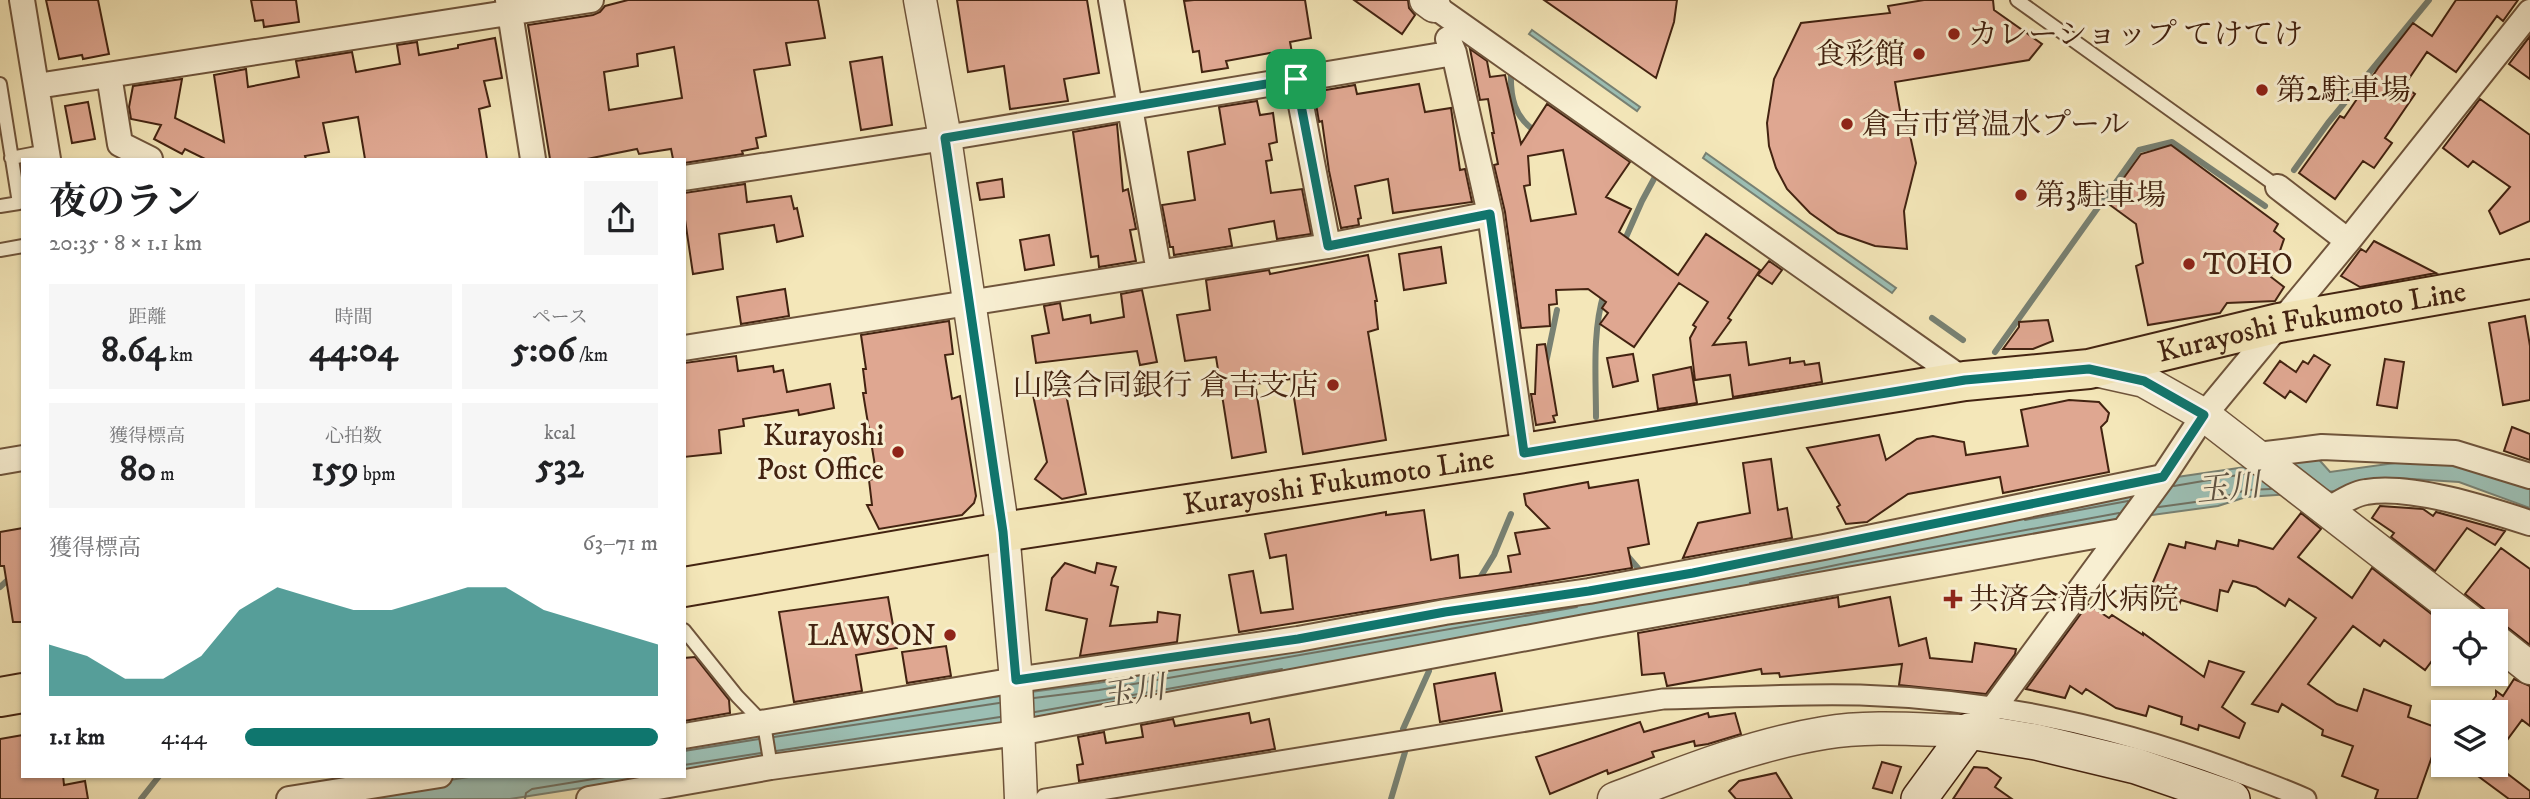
<!DOCTYPE html>
<html lang="ja">
<meta charset="utf-8">
<style>
:root{--surface:#fff;--page:#f6f6f6;--text:#202124;--muted:#757577;--accent:#0f766e}
body{margin:0;font-family:"IM FELL DW Pica","Noto Serif JP",serif;background:var(--page);color:var(--text);height:100vh;display:flex;flex-direction:column;font-size:26px;white-space:nowrap}
*{box-sizing:border-box;margin:0}
p{font-size:23px;color:var(--muted)}
.icon{flex:none;width:38px;height:38px;fill:none;stroke:currentColor;stroke-width:2;stroke-linecap:round;stroke-linejoin:round}
.map{position:relative;flex:1;overflow:hidden}
.side{position:absolute;left:21px;top:158px;width:665px;height:620px;display:flex;flex-direction:column;background:var(--surface);border-radius:0px;box-shadow:0 2px 5px #0004}
.side>*{flex:none}
.fabs{position:absolute;left:2431px;top:609px;display:grid;gap:14px}
.fabs a{display:grid;place-items:center;width:77px;height:77px;border-radius:0px;background:var(--surface);box-shadow:0 2px 5px #0004;font-size:35px}
.pin{position:absolute;display:grid;place-items:center;width:60px;height:60px;color:#fff;margin:-30px;border-radius:14px;box-shadow:0 4px 10px #0006}
.round{display:grid;place-items:center;flex:none;width:74px;height:74px;border-radius:0px;background:var(--page)}
.headline{display:flex;align-items:center;justify-content:space-between;height:119px;padding:0 28px}
h1{font-size:38px;font-weight:700;line-height:52px}
.figures{display:grid;grid-template-columns:repeat(3,1fr);gap:10px;height:119px;padding:7px 28px}
.figures div{display:grid;align-content:center;border-radius:0px;background:var(--page);text-align:center}
.figures b{font-size:35px;font-weight:700}
.figures small{font-size:19px;font-weight:400}
.figures p{font-size:19px}
.chart{height:196px;padding:14px 28px}
.chart p{display:flex;justify-content:space-between}
.chart svg{width:100%;height:126px;margin-top:7px;fill:var(--accent);opacity:.7}
ul{padding:0 28px;list-style:none;font-size:23px}
li{display:grid;grid-template-columns:112px 84px 1fr;align-items:center;height:52px}
li i{height:18px;border-radius:9px;background:var(--accent)}
.map>svg:first-child{display:block}
.water{fill:#9cbfb4;stroke:#788173;stroke-width:2}
.lines{fill:none;stroke-linecap:round;stroke-linejoin:round}
.shore{stroke:#707162;stroke-width:2}
.stream{stroke:#788173;stroke-width:6}
.building{fill:#dfa791;stroke:#432311;stroke-width:2;fill-rule:evenodd}
.service-casing{stroke:#6f543b;stroke-width:16}
.pedestrian-casing{stroke:#6f543b;stroke-width:23}
.minor-casing{stroke:#6f543b;stroke-width:28}
.tertiary-casing{stroke:#6f543b;stroke-width:35}
.secondary-casing{stroke:#432311;stroke-width:38}
.primary-casing{stroke:#432311;stroke-width:42}
.service{stroke:#f8efd2;stroke-width:12}
.pedestrian{stroke:#f8efd2;stroke-width:19}
.minor{stroke:#f8efd2;stroke-width:24}
.tertiary{stroke:#f8efd2;stroke-width:32}
.secondary{stroke:#f8efd2;stroke-width:35}
.primary{stroke:#f4e7b9;stroke-width:38}
.route-casing{stroke:#fff;stroke-width:14}
.route{stroke:#0f766e;stroke-width:9}
.poi-dot{fill:#8f2418;stroke:#f8efd2;stroke-width:2.5}
.labels{text-anchor:middle;stroke-width:6;stroke-linejoin:round;paint-order:stroke}
.poi-label{font-size:30px;fill:#432311;stroke:#f8efd2;text-anchor:start}
.street-label{font-size:30px;fill:#432311;stroke:#f8efd2}
.water-label{font-size:32px;font-style:italic;fill:#5e5242;stroke:#f8efd2}
</style>
<div class="map">
<svg width="2530" height="799" viewBox="0 0 2530 799">
<rect width="100%" height="100%" fill="#f4e7b9"/>
<filter id="stains"><feTurbulence type="fractalNoise" baseFrequency=".00286" numOctaves="4"/><feColorMatrix values="0 0 0 0 .2 0 0 0 0 .09 0 0 0 0 .02 0 0 0 .5 -.17"/></filter>
<radialGradient id="worn" r=".72"><stop offset=".6" stop-color="#630" stop-opacity="0"/><stop offset="1" stop-color="#630" stop-opacity=".3"/></radialGradient>
<path class="water" d="M1532 30 1640 107 1637 111 1529 34Z
M1706 153 1896 288 1892 293 1703 158Z
M2313 453 2330 472 2424 459 2456 465 2530 486V508L2459 482 2397 478 2353 484 2335 491 2246 497 2218 506 2108 521 1091 711 684 772V744L903 709 1098 683 1204 664 2177 477 2306 458Z
M481 775H664L510 799H331Z"/>
<g class="lines">
<path class="shore" d="M2174 486 2250 473
M2159 507 2217 499 2246 490 2271 489
M2025 520 2128 501
M1750 583 1841 564 2119 513
M1034 698 1099 690 1577 607
M1035 712 1282 669
M774 737 999 703
M684 751 759 739
M776 751 1000 717
M684 765 761 753
M525 799 526 793 532 789 618 775"/>
<path class="stream" d="M1511 71C1510 97 1514 118 1537 132
M2294 170 2328 123 2429 0
M1623 244 1642 201 1655 177
M1932 318 1963 340
M1995 352 2139 150 2172 142 2265 206
M1546 363 1557 310
M1596 417C1596 377 1592 332 1604 293
M1625 553 1643 574
M0 587 11 577
M1467 599 1494 555 1511 514
M1403 729 1429 671
M141 799 160 775
M1391 799 1405 752"/>
</g>
<path class="building" d="M46 0H98L109 54 83 59 82 55 59 59Z
M251 0H296L299 22 264 27 263 20 255 21Z
M628 0H818L825 38 786 43 790 65 754 70 766 136 756 138 758 148 742 151 743 154 684 163V159H673L671 149 639 154 637 149 587 159H550L528 25 593 15 600 12 605 6ZM674 47 682 98 609 110 604 72 638 66 637 54Z
M957 0H1087L1099 73 1064 79 1068 101 1010 109 1004 66 968 72Z
M1194 0H1305L1311 38 1290 42 1293 58 1271 62 1270 53 1226 61 1228 68 1202 72 1199 51 1193 52 1184 1Z
M1354 0H1408L1409 8 1415 15 1402 34Z
M1544 0H1677L1674 22 1656 78Z
M1924 0H1993L1994 10 2042 44 2029 60 1895 82 1901 116 1910 135 1916 163 1904 211 1907 249 1875 246 1838 233 1810 213 1787 189 1776 168 1769 146 1767 123 1774 79 1801 23 1890 13 1888 6Z
M2456 0H2518L2503 21 2497 16 2456 72 2427 52 2404 86 2415 94 2385 138 2392 143 2374 168 2363 161 2335 199 2299 173 2340 116 2344 118 2378 68 2413 23 2432 36Z
M2530 36V79L2509 64Z
M495 38 502 78 484 81 490 106 479 109 487 159H365L358 117 323 123 329 152 305 156 306 159H205L185 149 182 154 154 139 161 125 131 119 129 107 133 86 182 79 175 118 224 142 214 75 246 69 248 87 299 77 296 61 352 52 356 72 400 64 397 45 417 42 419 55 458 48V45Z
M1470 49 1487 61 1490 77 1505 75 1521 144 1547 104 1630 162 1606 197 1631 209 1619 232 1678 275 1706 234 1760 270 1728 318 1731 320 1713 345 1746 342 1749 365 1790 358V363L1804 361 1805 365 1819 363 1822 382 1733 397 1730 375 1695 380 1690 338 1696 327 1693 325 1708 302 1679 283 1634 347 1600 324 1608 313 1602 308 1606 302 1588 289 1556 290 1557 304 1549 305 1550 326 1521 328 1505 212 1494 165 1498 164 1492 133H1494L1488 99 1480 100ZM1563 150 1576 214 1531 221 1524 186 1530 185 1528 156Z
M882 57 892 125 861 130 850 62Z
M1419 84 1425 112 1451 108 1460 170 1465 169 1472 202 1393 213 1388 179 1355 186 1361 218 1358 219 1359 225 1341 228 1329 171 1322 121 1319 122 1314 92 1355 85 1357 94Z
M2480 99 2530 135V221L2500 234 2489 211 2510 187 2473 161 2468 167 2443 148Z
M1257 101 1260 115 1273 113 1277 142 1269 144 1272 160 1266 161 1271 193 1302 189 1311 234 1277 239 1274 221 1229 229 1232 246 1174 255 1173 247H1170L1162 205 1195 200 1188 152 1225 144 1219 107Z
M88 102 95 139 72 143 65 106Z
M1117 124 1123 191 1128 189 1136 229 1130 230 1136 261 1099 267 1098 256 1091 257 1073 132Z
M2171 145 2278 224 2274 231 2284 239 2271 277 2284 287 2275 301 2227 303 2220 313 2148 325 2136 266 2143 263 2136 224 2110 205 2113 199 2110 197 2141 154Z
M1002 179 1004 197 980 200 977 183Z
M745 184 747 202 791 196 794 209 797 208 803 236 777 242 774 225 719 234 723 269 693 274 684 213V193Z
M1049 235 1054 265 1025 270 1020 240Z
M2374 241 2401 255 2436 273 2360 287 2341 276 2361 249 2366 252Z
M1441 247 1446 283 1404 290 1399 254Z
M1368 255 1377 301H1375L1378 329 1368 332 1386 440 1303 454 1291 379 1255 384 1266 452 1232 458 1216 357 1185 361 1177 315 1210 310 1206 280 1269 270 1270 274Z
M1769 261 1782 270 1772 284 1758 275Z
M785 289 789 316 741 324 737 297Z
M1142 290 1157 362 1140 365 1137 351 1036 363 1032 336 1049 333 1044 306 1060 303 1063 320 1090 315 1091 323 1124 317 1121 294Z
M2525 316 2530 346V400L2503 405 2489 323Z
M2048 320 2053 341 2033 349H2003L2019 327V322Z
M949 321 953 354 945 355 952 399 960 396 976 496 974 503 962 515 879 529 867 505H872L869 480 877 478 863 393H866L863 369H866L861 335Z
M1545 344 1557 415 1553 416 1555 422 1536 425 1531 394H1535L1537 345Z
M1633 354 1638 381 1613 387 1607 358Z
M2314 355 2330 365 2306 402 2290 391 2285 398 2264 383 2280 361 2296 372 2303 361 2308 364Z
M736 356 738 371 773 366 774 372 783 370 787 392 830 384 834 408 799 415 798 410 743 419 744 426 719 430 721 453 684 457V363Z
M2385 359 2404 362 2397 408 2377 405Z
M1691 367 1697 403 1658 409 1653 375Z
M1065 389 1086 494 1062 499 1035 479 1047 462 1033 395Z
M2069 400 2099 402 2109 413 2107 421 2101 427 2109 472 2003 493 2000 477 1908 494 1867 522 1846 524 1837 507 1840 505 1807 448 1879 435 1886 460 1917 439 1933 436 1964 442 1966 455 2028 446 2021 410Z
M2512 427 2530 434V460L2504 451Z
M1771 459 1778 510 1787 508 1792 538 1683 558 1698 523 1750 513 1743 463Z
M1638 480 1649 544 1628 548 1632 568 1239 632 1229 575 1253 571 1261 613 1293 609 1286 555 1270 558 1265 534 1386 512V515L1424 510 1431 560 1458 555 1460 578 1511 572 1508 556 1520 554 1515 533 1549 528 1526 505 1524 494 1588 482 1589 488Z
M2380 506 2423 509 2433 516 2436 512 2505 531 2495 545 2467 528 2435 571 2391 537 2394 533 2372 518Z
M2301 513 2321 529 2298 557 2352 598 2372 568 2443 623V646L2425 670 2384 640 2380 646 2353 626 2308 684 2337 704 2357 711 2364 689 2411 706 2408 717 2443 730V753L2435 748 2417 799H2375L2378 790 2342 776 2353 746 2322 735 2323 730 2282 704 2278 712 2252 704 2316 618 2289 599 2285 606 2256 587 2233 581 2228 592 2220 590 2217 611 2181 600 2177 611 2154 605 2157 596 2148 594 2169 544 2185 548 2186 542 2215 549 2217 541 2238 546 2239 540 2273 549Z
M23 528V622H13L4 566H0V532Z
M2501 548 2530 569V645L2465 594Z
M1065 563 1095 573 1097 563 1116 567 1111 585 1118 587 1110 626 1157 622 1158 612 1180 615 1177 642 1080 656 1087 619 1046 610 1052 578Z
M888 597 897 648 856 655 862 691 794 702 779 612Z
M1838 597 1839 607 1890 597 1899 646 1926 638 1930 658 1972 662 1975 643 2016 649 2015 654 1986 694 1899 685 1902 664 1780 677 1779 673 1762 674 1761 669 1667 686 1664 673 1642 675 1638 633Z
M2088 604 2109 618 2112 615 2143 635V633L2204 677 2209 661 2244 672 2222 707 2245 723 2239 738 2199 725 2198 730 2181 724 2182 717 2149 706 2146 716 2116 708 2086 689 2082 694 2070 686 2065 698 2026 689Z
M946 646 951 676 907 683 902 652Z
M695 657 729 700 730 713 684 721V658Z
M1495 673 1502 711 1440 722 1434 684Z
M2514 679 2530 686V726L2522 720 2496 755V712H2484L2496 696V691L2503 696Z
M1249 713 1251 723 1269 719 1275 749 1079 781 1077 765 1083 764 1078 737 1104 732 1106 743 1143 737 1141 725 1173 719 1175 726Z
M1708 713 1709 717 1735 713 1741 734 1708 744 1695 746 1694 741 1652 752 1654 757 1608 774 1607 770 1550 794 1536 757 1640 722 1644 732Z
M23 735V775H63L64 785 85 781 88 799H0V739Z
M1882 762 1901 767 1892 793 1873 788Z
M2463 765H2496L2530 791V799H2509Z
M1974 767 1987 768 2001 778 1995 787 2012 799H1953Z
M1776 773 1792 799H1736L1729 791 1739 781Z"/>
<g class="lines">
<defs>
<path id="service" d="M2017 0 2278 187
M0 84 19 203 0 206
M11 158 47 151
M0 250 23 246
M684 630 737 696 764 724 771 767"/>
<path id="pedestrian" d="M1045 799 1663 699C1729 698 1794 693 1860 695 1989 699 2111 725 2232 770 2256 779 2282 788 2306 799"/>
<path id="minor" d="M22 0 48 159
M508 0 533 159
M1111 0 1159 272
M1434 6 1965 381
M1448 39 1454 53 1490 214 1524 453
M109 75 120 144 150 159
M1296 79 1328 246
M37 86 591 0
M684 178 945 138 1454 53
M2278 187 2348 241
M684 348 1328 246 1490 214
M2258 455 2322 447 2455 453 2530 476
M0 462 23 458
M2327 510C2339 504 2352 494 2366 492 2410 484 2487 509 2530 523
M1969 731 1995 706 2163 477 2204 415 2348 241 2530 12
M684 736 1016 680 1298 639 1445 612 1589 591 1824 547 2163 477
M289 799 440 775
M589 799 771 767 1018 733 1596 625 2122 531"/>
<path id="tertiary" d="M920 0 945 138 1003 532 1016 680 1021 799
M1426 0 1434 6
M2090 369 2144 381 2204 415 2470 621
M2496 641 2530 668
M1614 799C1682 773 1751 745 1824 733 1871 725 1921 730 1969 731"/>
<path id="secondary" d="M1919 799 1969 731 2036 742 2136 766 2232 799"/>
<g id="primary">
<path id="s1" d="M684 587 1003 532 1524 453 1965 381 2089 369 2279 323 2530 279"/>
<path d="M0 697 23 693"/>
</g>
</defs>
<use href="#service" class="service-casing"/>
<use href="#pedestrian" class="pedestrian-casing"/>
<use href="#minor" class="minor-casing"/>
<use href="#tertiary" class="tertiary-casing"/>
<use href="#secondary" class="secondary-casing"/>
<use href="#primary" class="primary-casing"/>
<use href="#service" class="service"/>
<use href="#pedestrian" class="pedestrian"/>
<use href="#minor" class="minor"/>
<use href="#tertiary" class="tertiary"/>
<use href="#secondary" class="secondary"/>
<use href="#primary" class="primary"/>
</g>
<g class="lines">
<defs>
<path id="route" d="M1296 79 1328 246 1490 214 1524 453 1965 380 2089 369 2144 381 2204 415 2163 477 1693 573 1589 591 1445 612 1298 639 1016 680 1003 532 945 138Z"/>
</defs>
<use href="#route" class="route-casing"/>
<use href="#route" class="route"/>
</g>
<g class="poi-dot">
<circle cx="1954" cy="34" r="7"/>
<circle cx="1919" cy="54" r="7"/>
<circle cx="2262" cy="90" r="7"/>
<circle cx="1847" cy="124" r="7"/>
<circle cx="2021" cy="195" r="7"/>
<circle cx="2189" cy="264" r="7"/>
<circle cx="1333" cy="385" r="7"/>
<circle cx="898" cy="452" r="7"/>
<path d="M1949.5 588.5h7v7h7v7h-7v7h-7v-7h-7v-7h7z"/>
<circle cx="950" cy="635" r="7"/>
</g>
<g class="labels">
<g class="poi-label">
<text x="1968" y="44">カレーショップ てけてけ</text>
<text x="1905" y="64" text-anchor="end">食彩館</text>
<text x="2276" y="100">第2駐車場</text>
<text x="1861" y="134">倉吉市営温水プール</text>
<text x="2035" y="205">第3駐車場</text>
<text x="2203" y="274">TOHO</text>
<text x="1319" y="395" text-anchor="end">山陰合同銀行 倉吉支店</text>
<text x="884" y="445" text-anchor="end">Kurayoshi<tspan x="884" dy="34">Post Office</tspan></text>
<text x="1969" y="609">共済会清水病院</text>
<text x="936" y="645" text-anchor="end">LAWSON</text>
</g>
<g class="street-label">
<text dy="10" stroke="none"><textPath href="#s1" startOffset="1650">Kurayoshi Fukumoto Line</textPath></text>
<text dy="10" stroke="none"><textPath href="#s1" startOffset="663">Kurayoshi Fukumoto Line</textPath></text>
</g>
<g class="water-label">
<text transform="translate(2228 487) rotate(-6)" y="11">玉川</text>
<text transform="translate(1133 691) rotate(-9)" y="11">玉川</text>
</g>
</g>
<rect width="100%" height="100%" filter="url(#stains)"/>
<rect width="100%" height="100%" fill="url(#worn)"/>
</svg>
<div class="fabs">
<a><svg class="icon" aria-label="locate" viewBox="0 0 24 24"><circle cx="12" cy="12" r="6"/><path d="M12 2v4M12 18v4M2 12h4M18 12h4"/></svg></a>
<a><svg class="icon" aria-label="layers" viewBox="0 0 24 24"><path d="M12 4l9 5-9 5-9-5zM3 14l9 5 9-5"/></svg></a>
</div>
<div class="pin" style="left:1296px;top:79px;background:#1e9e55"><svg class="icon" aria-label="arrive" viewBox="0 0 24 24"><path d="M6 21V4h12l-3 4 3 4H6"/></svg></div>
<section class="side">
<div class="headline"><div><h1>夜のラン</h1><p>20:35 · 8 × 1.1 km</p></div><a class="round"><svg class="icon" aria-label="share" viewBox="0 0 24 24"><path d="M12 15V3M7 8l5-5 5 5M5 13v7h14v-7"/></svg></a></div>
<div class="figures">
<div><p>距離</p><b>8.64<small> km</small></b></div>
<div><p>時間</p><b>44:04</b></div>
<div><p>ペース</p><b>5:06<small> /km</small></b></div>
</div>
<div class="figures">
<div><p>獲得標高</p><b>80<small> m</small></b></div>
<div><p>心拍数</p><b>159<small> bpm</small></b></div>
<div><p>kcal</p><b>532</b></div>
</div>
<div class="chart"><p><span>獲得標高</span>63–71 m</p>
<svg viewBox="0 0 160 44" preserveAspectRatio="none"><path d="M0 44V26L10 30L20 38L30 38L40 30L50 14L60 6L70 10L80 14L90 14L100 10L110 6L120 6L130 14L140 18L150 22L160 26V44z"/></svg>
</div>
<ul>
<li><b>1.1 km</b>4:44<i style="width:100%"></i></li>
</ul>
</section>
</div>
